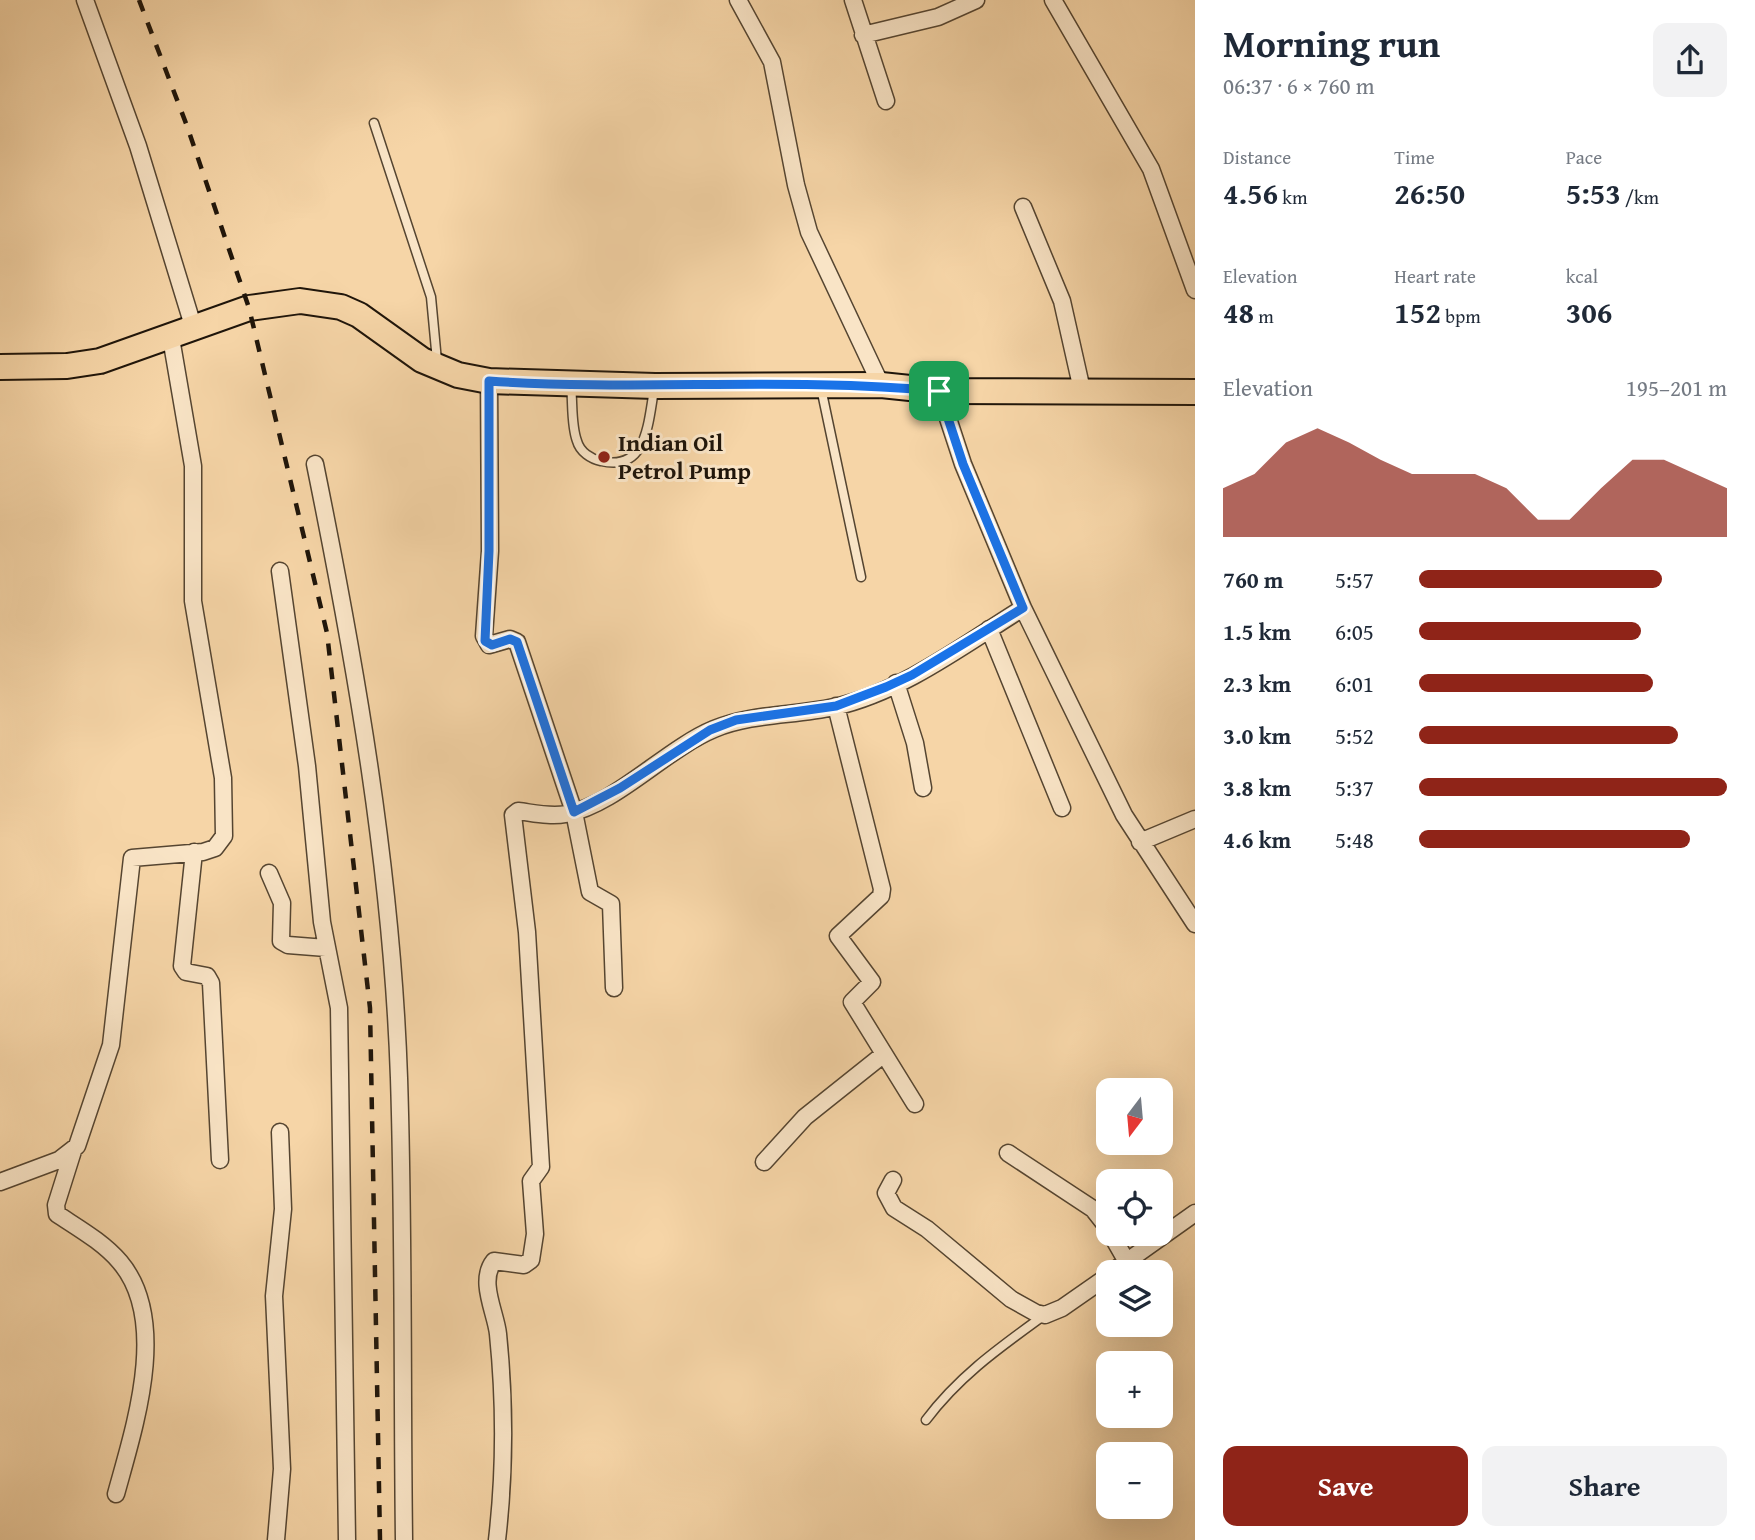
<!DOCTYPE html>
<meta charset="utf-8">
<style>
:root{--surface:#fff;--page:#f2f2f3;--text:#1f2937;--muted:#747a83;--accent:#8f2418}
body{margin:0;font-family:"Gentium Book Plus",serif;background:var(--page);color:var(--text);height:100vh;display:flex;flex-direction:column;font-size:26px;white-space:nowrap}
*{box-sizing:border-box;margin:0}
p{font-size:23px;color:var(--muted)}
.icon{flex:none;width:38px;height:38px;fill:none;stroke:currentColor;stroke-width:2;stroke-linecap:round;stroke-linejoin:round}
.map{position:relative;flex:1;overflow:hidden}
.details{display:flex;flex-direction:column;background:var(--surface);width:560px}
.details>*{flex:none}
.needle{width:46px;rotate:196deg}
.controls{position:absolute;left:1096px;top:1078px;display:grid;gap:14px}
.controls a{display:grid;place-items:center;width:77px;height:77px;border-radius:14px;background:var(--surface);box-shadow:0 7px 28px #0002;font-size:35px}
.pin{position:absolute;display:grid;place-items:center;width:60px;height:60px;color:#fff;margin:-30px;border-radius:14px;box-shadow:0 4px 10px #0006}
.round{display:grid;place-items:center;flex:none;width:74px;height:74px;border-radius:14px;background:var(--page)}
.headline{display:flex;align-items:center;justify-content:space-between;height:119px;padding:0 28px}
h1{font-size:38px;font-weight:700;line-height:52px}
.stats{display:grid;grid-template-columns:repeat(3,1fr);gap:10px;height:119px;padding:7px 28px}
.stats div{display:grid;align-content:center}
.stats b{font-size:30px;font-weight:700}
.stats small{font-size:19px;font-weight:400}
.stats p{font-size:19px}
.chart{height:196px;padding:14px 28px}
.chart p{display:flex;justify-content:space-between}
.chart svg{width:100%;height:126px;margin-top:7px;fill:var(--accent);opacity:.7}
.action{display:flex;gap:14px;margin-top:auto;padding:14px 28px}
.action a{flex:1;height:80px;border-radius:14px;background:var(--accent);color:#fff;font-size:28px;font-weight:700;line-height:80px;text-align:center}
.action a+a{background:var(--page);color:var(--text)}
ul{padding:0 28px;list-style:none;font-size:23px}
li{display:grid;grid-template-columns:112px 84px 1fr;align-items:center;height:52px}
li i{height:18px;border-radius:9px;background:var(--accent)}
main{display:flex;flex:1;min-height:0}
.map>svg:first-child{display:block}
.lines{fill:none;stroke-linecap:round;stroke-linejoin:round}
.lane-casing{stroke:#554531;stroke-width:11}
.street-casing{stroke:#554531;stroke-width:19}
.primary-casing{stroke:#1f150a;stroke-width:28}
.lane{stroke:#f9e4c6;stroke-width:8}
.street{stroke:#f9e4c6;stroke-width:16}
.primary{stroke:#f6d5a7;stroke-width:24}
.rail{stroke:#1f150a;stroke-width:4.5;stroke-dasharray:12 12;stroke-linecap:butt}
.route-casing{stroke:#fff;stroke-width:14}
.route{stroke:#1a73e8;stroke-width:9}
.poi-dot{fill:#8f2418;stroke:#f9e4c6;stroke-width:2.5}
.labels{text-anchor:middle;stroke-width:6;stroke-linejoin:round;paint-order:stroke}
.poi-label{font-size:24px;font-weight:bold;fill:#1f150a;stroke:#f9e4c6;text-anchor:start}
</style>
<main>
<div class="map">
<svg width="1195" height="1540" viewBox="0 0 1195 1540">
<rect width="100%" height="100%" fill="#f6d5a7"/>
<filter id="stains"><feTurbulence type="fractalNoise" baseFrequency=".00286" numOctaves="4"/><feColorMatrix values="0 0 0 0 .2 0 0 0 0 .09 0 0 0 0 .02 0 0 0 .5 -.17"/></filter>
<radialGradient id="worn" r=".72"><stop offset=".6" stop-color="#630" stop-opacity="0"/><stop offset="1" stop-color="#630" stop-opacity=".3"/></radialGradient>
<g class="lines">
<defs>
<path id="lane" d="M374 123 431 297 437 361
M571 386C573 404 571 425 577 441 580 452 591 459 601 461 647 472 648 423 654 390
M821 388 861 577
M926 1420C959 1376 999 1348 1043 1316"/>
<path id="street" d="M85 0 138 146 194 329
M738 0 772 62 796 185 809 232 881 385
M853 0 886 101
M1053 0 1151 169 1195 290
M863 35 938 17 976 0
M1023 207 1062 301 1082 390
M489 381 490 551 484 636 489 645 510 639 517 642 574 812 590 892 611 904 614 988
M939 391 963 464 1023 608 1124 815 1195 924
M315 464C356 666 392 871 399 1078 404 1232 402 1386 404 1540
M280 571 307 766 322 922 339 1008 347 1540
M989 629 1062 808
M896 683 915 743 923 788
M836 706 882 889 881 896 838 936 872 982 852 1002 915 1104
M1140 842 1195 819
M194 852 182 966 186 972 207 976 211 983 220 1160
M269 873 282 903 281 941 288 945 326 948
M73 1151 56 1205 57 1214C78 1228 103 1242 120 1262 170 1321 134 1428 116 1494
M1008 1153 1093 1209 1108 1228
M764 1162 805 1117 884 1054
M893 1180 886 1193 894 1208 927 1229 1011 1299 1036 1313 1045 1315 1062 1308 1108 1276
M0 1182 59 1160 77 1146 111 1045 132 858 203 852 215 848 224 836 223 778 193 601V466L171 338
M1111 1234 1127 1262
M1112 1272 1195 1213
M276 1540 282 1469 274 1296 283 1209 280 1132
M497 1540C505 1471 505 1403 498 1334 496 1313 478 1281 494 1261L524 1265 531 1260 535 1234 531 1181 541 1167 527 932 513 815 518 811C534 813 550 817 566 814 615 805 666 749 714 729 753 713 794 716 834 707 902 692 965 644 1023 608"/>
<path id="primary" d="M0 367 67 366 100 361 249 308 300 301 341 307 359 315 422 360 458 375 489 381 655 386 881 385 939 391 1195 392"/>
</defs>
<use href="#lane" class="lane-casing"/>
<use href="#street" class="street-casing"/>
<use href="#primary" class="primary-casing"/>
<use href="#lane" class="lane"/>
<use href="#street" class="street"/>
<use href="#primary" class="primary"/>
<path class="rail" d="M139 0 187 126 249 308 327 633 370 1008 380 1540"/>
</g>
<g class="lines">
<defs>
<path id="route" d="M489 381C639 391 789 377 939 391L963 464 1023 608 912 675 886 687 836 706 736 720 710 730 620 788 574 812 517 642 510 639 492 645 485 641 489 551Z"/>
</defs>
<use href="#route" class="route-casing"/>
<use href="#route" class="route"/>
</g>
<circle class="poi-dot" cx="604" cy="457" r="7"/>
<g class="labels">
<g class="poi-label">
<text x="618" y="451">Indian Oil<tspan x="618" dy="28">Petrol Pump</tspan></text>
</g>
</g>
<rect width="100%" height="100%" filter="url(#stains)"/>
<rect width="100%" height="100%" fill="url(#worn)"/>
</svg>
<div class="controls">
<a><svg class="needle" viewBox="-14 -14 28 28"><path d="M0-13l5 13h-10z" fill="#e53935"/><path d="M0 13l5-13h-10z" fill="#747a83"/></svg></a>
<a><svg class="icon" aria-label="locate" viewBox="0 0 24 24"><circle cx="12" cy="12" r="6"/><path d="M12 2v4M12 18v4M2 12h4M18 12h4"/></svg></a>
<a><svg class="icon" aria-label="layers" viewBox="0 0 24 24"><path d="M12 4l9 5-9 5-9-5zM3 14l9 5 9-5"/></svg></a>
<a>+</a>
<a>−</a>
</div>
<div class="pin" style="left:939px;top:391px;background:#1e9e55"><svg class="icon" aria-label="arrive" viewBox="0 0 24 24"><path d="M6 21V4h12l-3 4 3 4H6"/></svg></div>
</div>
<section class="details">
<div class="headline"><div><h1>Morning run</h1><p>06:37 · 6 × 760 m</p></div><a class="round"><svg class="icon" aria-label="share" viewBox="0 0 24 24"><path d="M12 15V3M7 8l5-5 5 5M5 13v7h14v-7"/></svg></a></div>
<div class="stats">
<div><p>Distance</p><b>4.56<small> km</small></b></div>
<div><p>Time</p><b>26:50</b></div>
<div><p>Pace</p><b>5:53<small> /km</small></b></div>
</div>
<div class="stats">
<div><p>Elevation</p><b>48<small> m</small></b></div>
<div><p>Heart rate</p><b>152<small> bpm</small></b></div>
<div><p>kcal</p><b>306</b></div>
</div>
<div class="chart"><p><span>Elevation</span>195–201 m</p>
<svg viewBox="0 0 160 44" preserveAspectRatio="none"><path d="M0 44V27L10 22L20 11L30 6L40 11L50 17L60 22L70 22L80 22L90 27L100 38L110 38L120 27L130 17L140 17L150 22L160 27V44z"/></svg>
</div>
<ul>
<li><b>760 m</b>5:57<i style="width:79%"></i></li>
<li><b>1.5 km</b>6:05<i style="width:72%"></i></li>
<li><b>2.3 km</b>6:01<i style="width:76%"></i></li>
<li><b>3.0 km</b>5:52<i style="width:84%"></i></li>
<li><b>3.8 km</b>5:37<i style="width:100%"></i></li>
<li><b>4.6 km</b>5:48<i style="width:88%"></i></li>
</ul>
<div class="action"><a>Save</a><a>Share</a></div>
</section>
</main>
